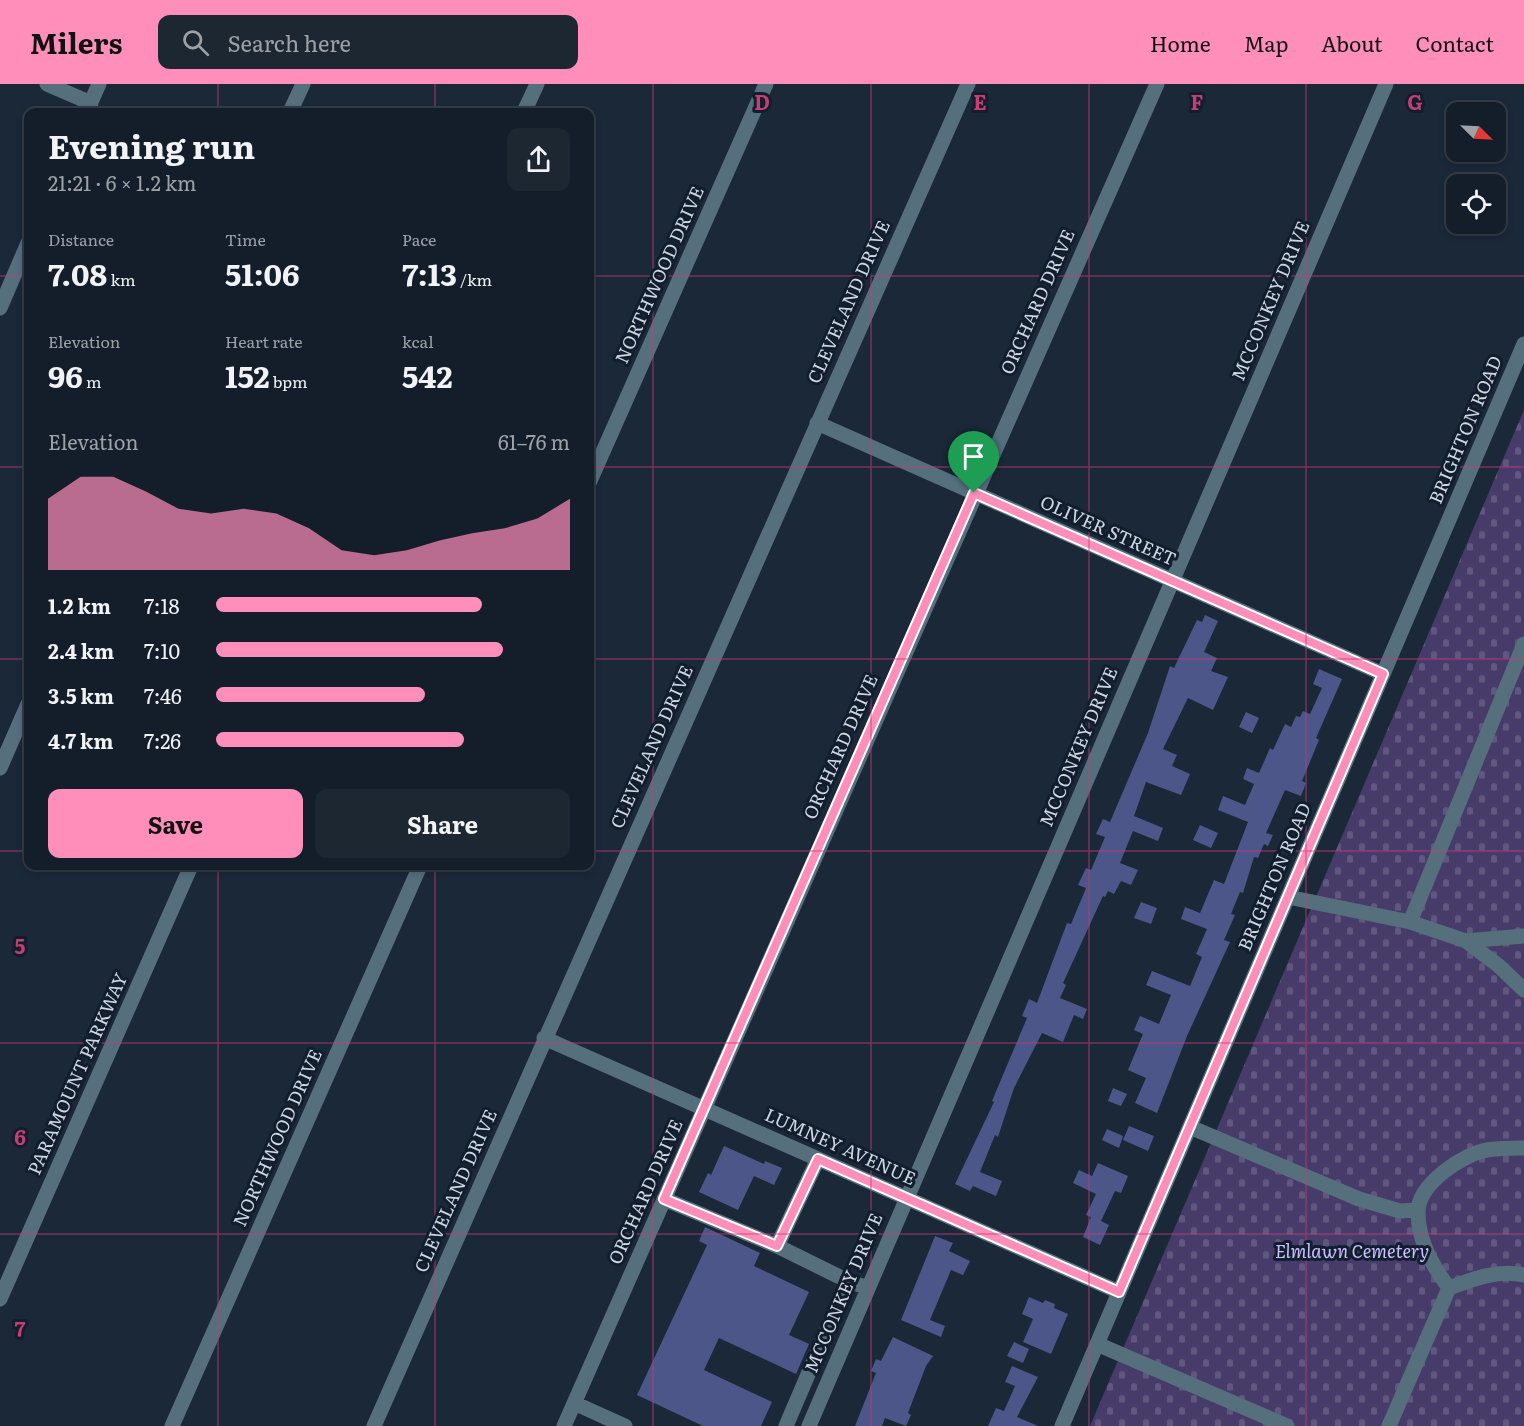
<!DOCTYPE html>
<meta charset="utf-8">
<style>
:root{--surface:#141e2a;--page:#1d2732;--text:#f1f3f6;--muted:#9da2a8;--line:#333c47;--accent:#ff8eba}
body{margin:0;font-family:Literata,serif;background:var(--page);color:var(--text);height:100vh;display:flex;flex-direction:column;font-size:22px;white-space:nowrap}
*{box-sizing:border-box;margin:0}
p{font-size:20px;color:var(--muted)}
.icon{flex:none;width:33px;height:33px;fill:none;stroke:currentColor;stroke-width:2;stroke-linecap:round;stroke-linejoin:round}
.map{position:relative;flex:1;overflow:hidden}
.side{position:absolute;left:24px;top:24px;width:570px;height:762px;display:flex;flex-direction:column;background:var(--surface);border-radius:12px;box-shadow:0 3px 9px #0003,0 0 0 2px var(--line)}
.side>*{flex:none}
.needle{width:39px;rotate:114deg}
.buttons{position:absolute;left:1446px;top:18px;display:grid;gap:12px}
.buttons a{display:grid;place-items:center;width:60px;height:60px;border-radius:12px;background:var(--surface);box-shadow:0 3px 9px #0003,0 0 0 2px var(--line);font-size:30px}
.pin{position:absolute;display:grid;place-items:center;width:51px;height:51px;color:#fff;margin:-62px -26px;border-radius:50% 50% 50% 0;rotate:-45deg;box-shadow:0 0 6px #0007}
.pin .icon{rotate:45deg}
.round{display:grid;place-items:center;flex:none;width:63px;height:63px;border-radius:12px;background:var(--page)}
.overview{display:flex;align-items:center;justify-content:space-between;height:102px;padding:0 24px}
h1{font-size:33px;font-weight:700;line-height:45px}
.stats{display:grid;grid-template-columns:repeat(3,1fr);gap:9px;height:102px;padding:6px 24px}
.stats div{display:grid;align-content:center}
.stats b{font-size:30px;font-weight:700}
.stats small{font-size:16px;font-weight:400}
.stats p{font-size:16px}
.chart{height:168px;padding:12px 24px}
.chart p{display:flex;justify-content:space-between}
.chart svg{width:100%;height:108px;margin-top:6px;fill:var(--accent);opacity:.7}
.primary-button{display:flex;gap:12px;margin-top:auto;padding:12px 24px}
.primary-button a{flex:1;height:69px;border-radius:12px;background:var(--accent);color:#111;font-size:24px;font-weight:700;line-height:69px;text-align:center}
.primary-button a+a{background:var(--page);color:var(--text)}
ul{padding:0 24px;list-style:none;font-size:20px}
li{display:grid;grid-template-columns:96px 72px 1fr;align-items:center;height:45px}
li i{height:15px;border-radius:8px;background:var(--accent)}
header{display:flex;align-items:center;gap:36px;box-sizing:border-box;height:84px;padding:0 30px;background:var(--accent);color:#111}
header strong{font-size:28px}
nav{display:flex;gap:33px;margin-inline-start:auto;font-size:21px}
.search{width:420px;height:54px;background:var(--page);display:flex;align-items:center;gap:15px;box-sizing:border-box;padding:0 21px;border-radius:12px;color:var(--muted);font-size:22px}
.map>svg:first-child{display:block}
.cemetery{fill:url(#cemetery-stones)}
.building{fill:#4c5688}
.lines{fill:none;stroke-linecap:round;stroke-linejoin:round}
.minor{stroke:#566f7d;stroke-width:15}
.route-casing{stroke:#fff;stroke-width:12}
.route{stroke:#ff8eba;stroke-width:8}
.grid{fill:none;stroke:#c53e76;stroke-width:1.5;stroke-opacity:0.55}
.labels{text-anchor:middle;stroke-width:6;stroke-linejoin:round;paint-order:stroke}
.street-label{font-size:18px;fill:#cfd8e2;stroke:#121e2e}
.park-label{font-size:18px;font-style:italic;fill:#cdbfff;stroke:#121e2e}
.grid-label{font-size:20px;text-anchor:middle;font-weight:bold;fill:#c53e76;stroke:#121e2e;stroke-width:6;stroke-linejoin:round;paint-order:stroke}
</style>
<header>
<strong>Milers</strong>
<div class="search"><svg class="icon" aria-label="search" viewBox="0 0 24 24"><circle cx="10" cy="10" r="6"/><path d="M15 15l6 6"/></svg>Search here</div>
<nav><a>Home</a><a>Map</a><a>About</a><a>Contact</a></nav>
</header>
<div class="map">
<svg width="1524" height="1342" viewBox="0 0 1524 1342">
<defs>
<pattern id="cemetery-stones" width="16" height="16" patternUnits="userSpaceOnUse" patternTransform="scale(1.5)"><rect width="16" height="16" fill="#473b69"/><path d="M2 7V4a2 2 0 0 1 4 0v3zM10 15v-3a2 2 0 0 1 4 0v3z" fill="#60577e"/></pattern>
</defs>
<rect width="100%" height="100%" fill="#1b2838"/>
<path class="cemetery" d="M1524 326V1342H1090Z"/>
<path class="building" d="M1205 531 1218 537 1204 568 1217 574 1211 587 1228 593 1213 626 1188 614 1163 665 1177 671 1172 682 1190 690 1181 711 1146 698 1134 732 1163 744 1158 757 1133 747 1120 779 1138 786 1131 801 1121 797 1114 810 1108 807 1105 813 1103 812 1063 899 1066 901 1060 914 1087 925 1083 935 1074 931 1063 958 1042 949 1014 1004 998 1053 995 1051 980 1088 1002 1097 996 1112 973 1102 970 1107 955 1100 994 1018 992 1017 1027 934 1022 932 1029 915 1037 919 1067 839 1071 840 1086 804 1078 801 1086 784 1091 786 1105 753 1096 750 1103 735 1110 738 1148 649 1170 582 1174 584 1197 536 1202 538Z
M1319 585 1342 595 1316 654 1319 656 1302 697 1306 699 1301 712 1285 706 1266 749 1273 751 1268 762 1264 760 1258 774 1254 773 1243 809 1240 808 1231 830 1235 831 1224 856 1230 858 1187 952 1157 1029 1135 1019 1146 994 1128 986 1143 950 1134 946 1140 932 1159 940 1171 911 1146 901 1152 887 1190 902 1202 873 1196 870 1207 845 1181 835 1185 823 1200 829 1214 796 1224 800 1248 738 1218 726 1223 712 1245 721 1254 700 1243 695 1247 684 1259 689 1270 664 1273 666 1285 640 1291 643 1296 632 1300 633 1303 627 1310 630 1322 604 1313 600Z
M1246 628 1259 634 1252 649 1239 643Z
M1200 741 1218 749 1211 764 1193 756Z
M1141 818 1157 824 1151 840 1134 834Z
M1113 1004 1127 1010 1121 1022 1108 1017Z
M1129 1042 1154 1052 1148 1067 1123 1056Z
M1107 1045 1123 1052 1119 1064 1102 1056Z
M724 1062 764 1080 765 1077 782 1084 774 1101 754 1092 738 1126 699 1108 708 1089 711 1091Z
M1098 1079 1128 1092 1121 1109 1115 1107 1101 1137 1109 1141 1100 1161 1083 1153 1091 1133 1086 1131 1096 1110 1073 1099 1079 1086 1092 1092Z
M705 1143 760 1169 754 1182 809 1208 789 1251 809 1260 796 1290 719 1254 704 1286 772 1318 761 1342H703L637 1311 707 1161 699 1157Z
M935 1152 953 1159 949 1167 970 1177 963 1191 951 1186 930 1236 945 1242 941 1253 901 1236Z
M1029 1213 1043 1219 1045 1216 1055 1220 1054 1224 1068 1230 1051 1270 1023 1258 1033 1235 1022 1230Z
M893 1253 933 1272 926 1282 908 1329 911 1331 906 1342 885 1334 882 1342H855L876 1289 871 1287 876 1275 881 1277Z
M1014 1258 1029 1265 1023 1279 1007 1272Z
M1012 1282 1038 1293 1017 1333 1038 1342H988L996 1324 1004 1327 1015 1302 1005 1298Z"/>
<g class="lines">
<path class="minor" d="M47 0 91 19
M87 27 99 0
M290 28 303 0
M524 28 537 0
M0 224 28 159
M817 339 1383 590
M590 397 766 0
M0 684 28 620
M1288 813 1410 838 1466 857 1499 882 1524 906
M1410 838 1524 560
M1466 857 1524 852
M544 954 1119 1208
M1190 1043 1359 1115 1400 1127 1417 1126
M818 1075 777 1162 848 1197
M664 1115 777 1162
M1449 1204C1433 1183 1418 1155 1418 1128 1418 1100 1463 1070 1487 1066 1499 1064 1512 1064 1524 1064
M0 1215 191 782
M1097 1260 1287 1342
M574 1319 625 1342
M172 1342 420 782
M374 1342 968 0
M564 1342 1157 0
M786 1342 848 1197 868 1204
M809 1342 1386 0
M1062 1342 1524 260
M1389 1342 1449 1204C1473 1195 1498 1185 1524 1191"/>
</g>
<g class="lines">
<defs>
<path id="route" d="M974 409 1383 590 1119 1208 818 1075 777 1162 664 1115Z"/>
</defs>
<use href="#route" class="route-casing"/>
<use href="#route" class="route"/>
</g>
<path class="grid" d="M218 0V28M435 0V28M653 0V1342M871 0V1342M1089 0V1342M1306 0V1342M0 192H28M590 192H1524M0 383H28M590 383H1524M0 575H28M590 575H1524M0 767H28M590 767H1524M218 782V1342M435 782V1342M0 959H1524M0 1150H1524"/>
<g class="labels">
<g class="street-label">
<text transform="translate(660 191) rotate(-66)" y="6">NORTHWOOD DRIVE</text>
<text transform="translate(1271 217) rotate(-67)" y="6">MCCONKEY DRIVE</text>
<text transform="translate(849 218) rotate(-66)" y="6">CLEVELAND DRIVE</text>
<text transform="translate(1038 218) rotate(-66)" y="6">ORCHARD DRIVE</text>
<text transform="translate(1466 346) rotate(-67)" y="6">BRIGHTON ROAD</text>
<text transform="translate(1108 447) rotate(24)" y="6">OLIVER STREET</text>
<text transform="translate(652 663) rotate(-66)" y="6">CLEVELAND DRIVE</text>
<text transform="translate(841 663) rotate(-66)" y="6">ORCHARD DRIVE</text>
<text transform="translate(1079 663) rotate(-67)" y="6">MCCONKEY DRIVE</text>
<text transform="translate(1275 793) rotate(-67)" y="6">BRIGHTON ROAD</text>
<text transform="translate(78 990) rotate(-66)" y="6">PARAMOUNT PARKWAY</text>
<text transform="translate(278 1054) rotate(-66)" y="6">NORTHWOOD DRIVE</text>
<text transform="translate(840 1063) rotate(24)" y="6">LUMNEY AVENUE</text>
<text transform="translate(456 1107) rotate(-66)" y="6">CLEVELAND DRIVE</text>
<text transform="translate(646 1108) rotate(-66)" y="6">ORCHARD DRIVE</text>
<text transform="translate(844 1209) rotate(-67)" y="6">MCCONKEY DRIVE</text>
</g>
<g class="park-label">
<text x="1352" y="1174">Elmlawn Cemetery</text>
</g>
</g>
<g class="grid-label">
<text x="762" y="26">D</text>
<text x="980" y="26">E</text>
<text x="1197" y="26">F</text>
<text x="1415" y="26">G</text>
<text x="20" y="870">5</text>
<text x="20" y="1061">6</text>
<text x="20" y="1253">7</text>
</g>
</svg>
<div class="buttons">
<a><svg class="needle" viewBox="-14 -14 28 28"><path d="M0-13l5 13h-10z" fill="#e53935"/><path d="M0 13l5-13h-10z" fill="#9da2a8"/></svg></a>
<a><svg class="icon" aria-label="locate" viewBox="0 0 24 24"><circle cx="12" cy="12" r="6"/><path d="M12 2v4M12 18v4M2 12h4M18 12h4"/></svg></a>
</div>
<div class="pin" style="left:974px;top:409px;background:#1e9e55"><svg class="icon" aria-label="arrive" viewBox="0 0 24 24"><path d="M6 21V4h12l-3 4 3 4H6"/></svg></div>
<section class="side">
<div class="overview"><div><h1>Evening run</h1><p>21:21 · 6 × 1.2 km</p></div><a class="round"><svg class="icon" aria-label="share" viewBox="0 0 24 24"><path d="M12 15V3M7 8l5-5 5 5M5 13v7h14v-7"/></svg></a></div>
<div class="stats">
<div><p>Distance</p><b>7.08<small> km</small></b></div>
<div><p>Time</p><b>51:06</b></div>
<div><p>Pace</p><b>7:13<small> /km</small></b></div>
</div>
<div class="stats">
<div><p>Elevation</p><b>96<small> m</small></b></div>
<div><p>Heart rate</p><b>152<small> bpm</small></b></div>
<div><p>kcal</p><b>542</b></div>
</div>
<div class="chart"><p><span>Elevation</span>61–76 m</p>
<svg viewBox="0 0 160 44" preserveAspectRatio="none"><path d="M0 44V15L10 6L20 6L30 12L40 19L50 21L60 19L70 21L80 27L90 36L100 38L110 36L120 32L130 29L140 27L150 23L160 15V44z"/></svg>
</div>
<ul>
<li><b>1.2 km</b>7:18<i style="width:75%"></i></li>
<li><b>2.4 km</b>7:10<i style="width:81%"></i></li>
<li><b>3.5 km</b>7:46<i style="width:59%"></i></li>
<li><b>4.7 km</b>7:26<i style="width:70%"></i></li>
</ul>
<div class="primary-button"><a>Save</a><a>Share</a></div>
</section>
</div>
